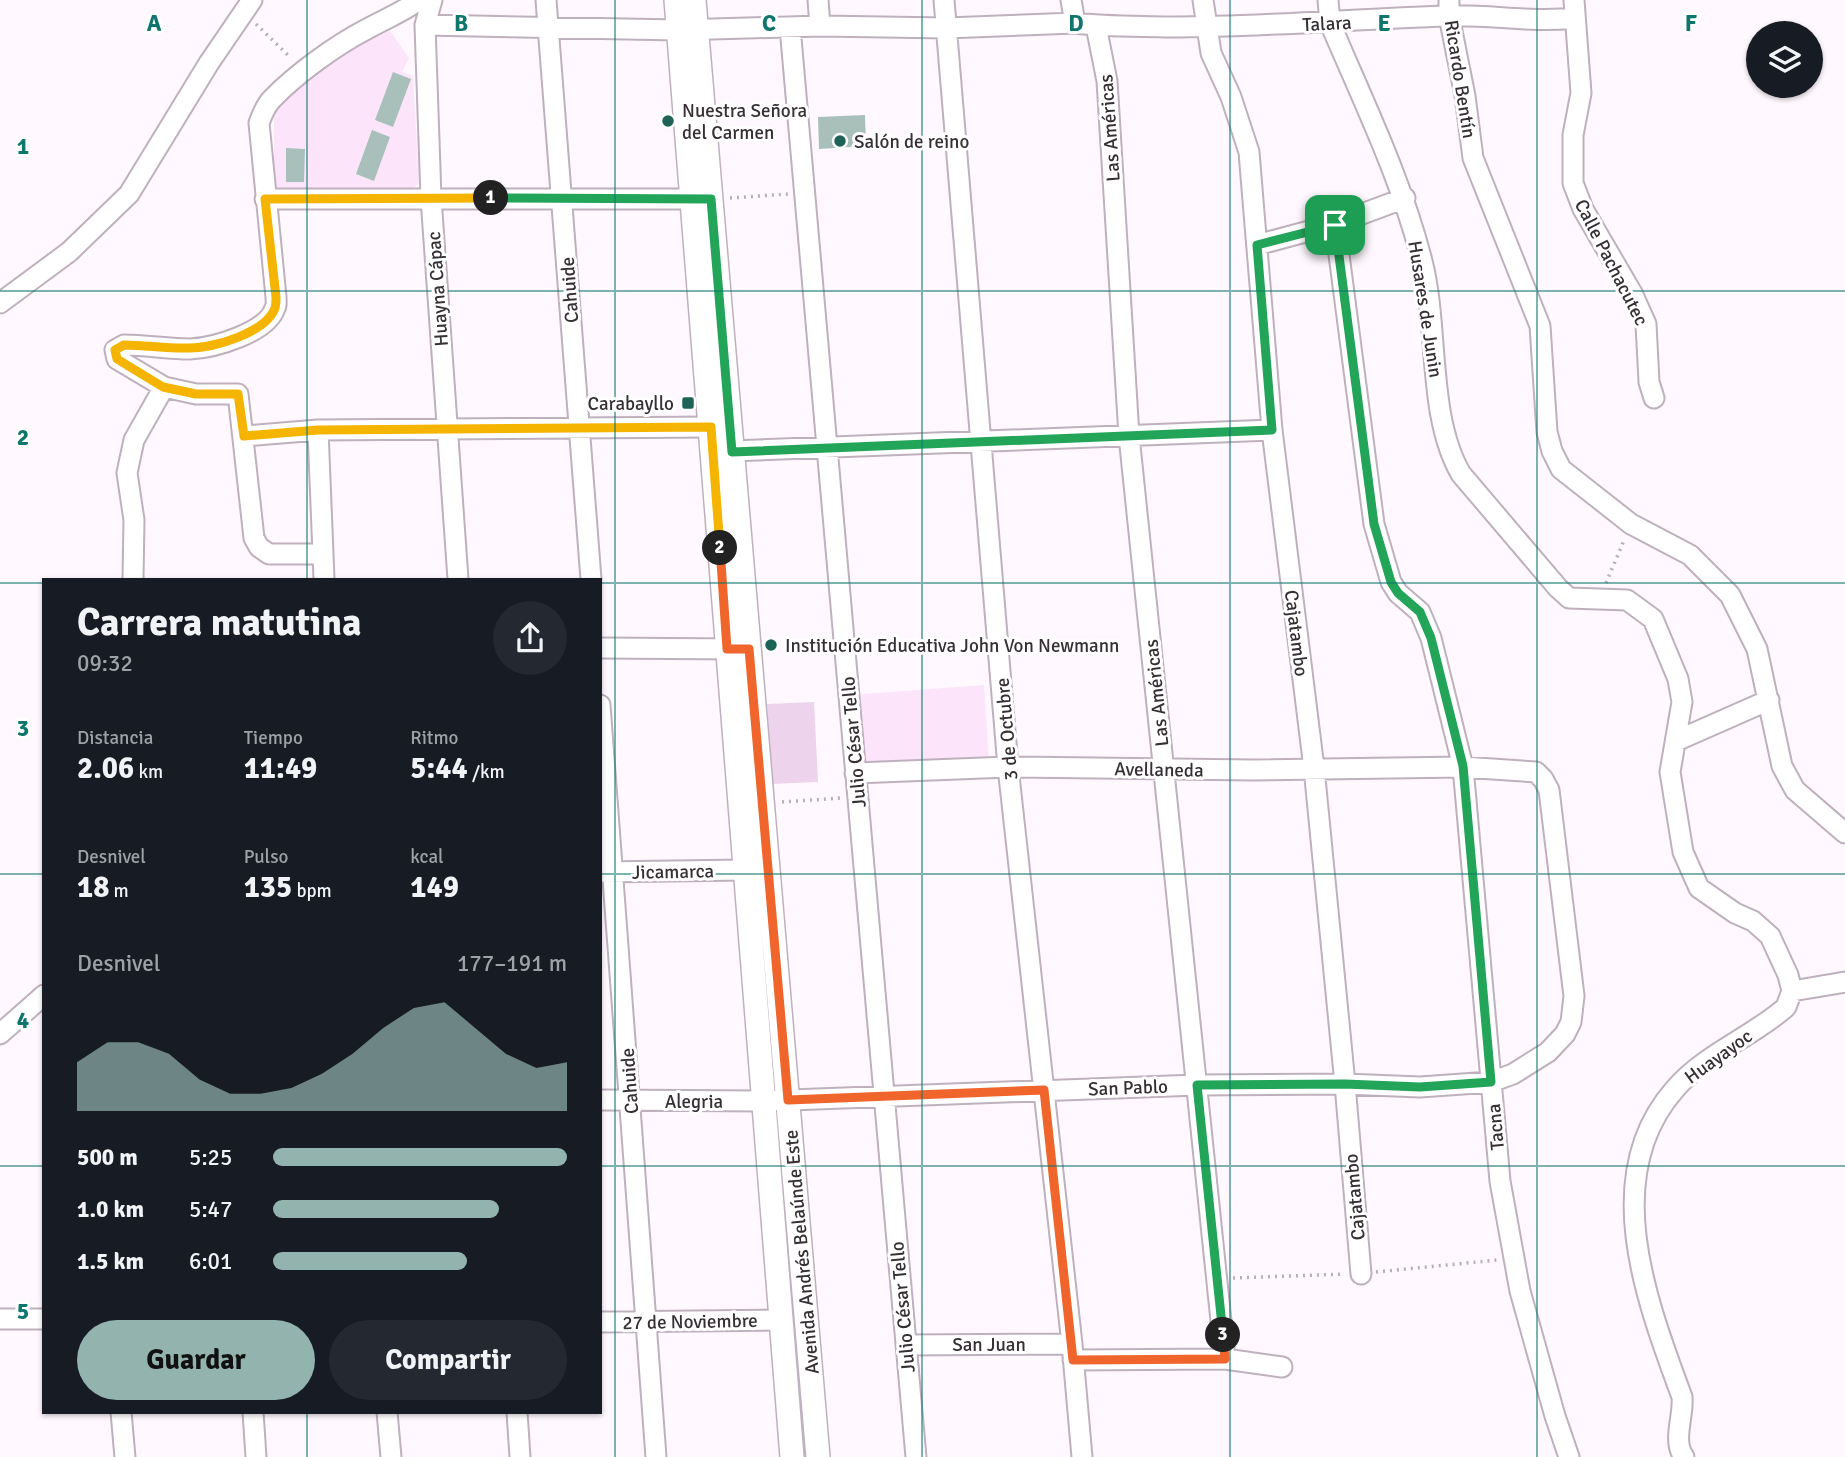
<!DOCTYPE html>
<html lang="es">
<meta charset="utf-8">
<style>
:root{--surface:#171b24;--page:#242831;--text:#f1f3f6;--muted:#9ea1a6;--accent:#92b3ae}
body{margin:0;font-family:Signika,sans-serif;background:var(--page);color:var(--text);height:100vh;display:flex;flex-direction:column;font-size:26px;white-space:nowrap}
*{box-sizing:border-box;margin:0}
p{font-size:23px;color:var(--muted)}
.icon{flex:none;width:38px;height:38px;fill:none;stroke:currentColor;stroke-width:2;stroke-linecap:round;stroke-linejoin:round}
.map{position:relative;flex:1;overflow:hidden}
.panel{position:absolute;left:42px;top:578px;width:560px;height:836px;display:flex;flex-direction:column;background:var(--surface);border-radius:0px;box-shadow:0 2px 5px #0004}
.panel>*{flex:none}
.tools{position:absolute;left:1746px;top:21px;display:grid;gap:14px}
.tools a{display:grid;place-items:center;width:77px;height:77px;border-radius:50%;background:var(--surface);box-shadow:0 2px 5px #0004;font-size:35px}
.pin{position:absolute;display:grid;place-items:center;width:60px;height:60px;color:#fff;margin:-30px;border-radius:14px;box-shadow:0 4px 10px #0006}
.km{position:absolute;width:35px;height:35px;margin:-18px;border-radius:50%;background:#222;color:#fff;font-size:19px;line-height:35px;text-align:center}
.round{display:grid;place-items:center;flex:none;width:74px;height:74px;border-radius:37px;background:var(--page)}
.head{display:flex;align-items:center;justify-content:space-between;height:119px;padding:0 35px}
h1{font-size:38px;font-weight:700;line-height:52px}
.figures{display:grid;grid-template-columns:repeat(3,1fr);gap:10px;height:119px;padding:7px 35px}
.figures div{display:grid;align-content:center}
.figures b{font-size:30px;font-weight:700}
.figures small{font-size:19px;font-weight:400}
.figures p{font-size:19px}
.chart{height:196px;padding:14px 35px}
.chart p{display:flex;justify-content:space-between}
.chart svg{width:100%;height:126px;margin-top:7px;fill:var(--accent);opacity:.7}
.primary-button{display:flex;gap:14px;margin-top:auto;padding:14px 35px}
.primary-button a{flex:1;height:80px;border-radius:42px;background:var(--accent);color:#111;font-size:28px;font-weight:700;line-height:80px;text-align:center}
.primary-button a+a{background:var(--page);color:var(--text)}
ul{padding:0 35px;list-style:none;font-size:23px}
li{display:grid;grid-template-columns:112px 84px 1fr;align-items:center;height:52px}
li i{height:18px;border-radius:9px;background:var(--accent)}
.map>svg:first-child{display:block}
.built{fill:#fce5fa}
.green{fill:#edd3eb}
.building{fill:#a9c0ba}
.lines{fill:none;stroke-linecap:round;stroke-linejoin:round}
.minor-casing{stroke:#bfb0be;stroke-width:23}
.tertiary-casing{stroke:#bfb0be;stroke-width:26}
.path{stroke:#b6b0b5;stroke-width:3.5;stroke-dasharray:2 5;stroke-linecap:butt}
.minor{stroke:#fff;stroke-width:19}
.tertiary{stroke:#fff;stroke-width:23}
.split-1-casing{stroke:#fff;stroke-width:14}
.split-2-casing{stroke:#fff;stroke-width:14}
.split-3-casing{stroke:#fff;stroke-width:14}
.split-4-casing{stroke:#fff;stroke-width:14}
.split-1{stroke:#22a559;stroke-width:9}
.split-2{stroke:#f5b400;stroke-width:9}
.split-3{stroke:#f0652b;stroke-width:9}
.split-4{stroke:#22a559;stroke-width:9}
.grid{fill:none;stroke:#0f766e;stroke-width:2;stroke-opacity:0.55}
.poi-dot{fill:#1d6457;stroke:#fff;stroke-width:2.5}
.labels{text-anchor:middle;stroke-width:6;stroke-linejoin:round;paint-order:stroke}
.street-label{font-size:19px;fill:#363035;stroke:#fff}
.poi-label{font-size:19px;fill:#363035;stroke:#fff;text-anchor:start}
.grid-label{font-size:23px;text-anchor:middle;font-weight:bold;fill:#0f766e;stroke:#fff;stroke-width:6;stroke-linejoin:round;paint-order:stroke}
</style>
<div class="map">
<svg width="1845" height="1457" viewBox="0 0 1845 1457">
<rect width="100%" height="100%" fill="#fff8fe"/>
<path class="built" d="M390 31 409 58 402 72 413 76 419 183 412 190 274 192V104L346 50Z
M984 685 989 761 856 767 850 695Z"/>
<path class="green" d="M814 702 818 782 771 784 767 704Z"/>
<path class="building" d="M393 72 411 79 393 127 375 120Z
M865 115 866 146 819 149 818 117Z
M372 130 390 137 374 181 356 174Z
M286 148 305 149 304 182H286Z"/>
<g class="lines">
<defs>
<path id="minor" d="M432 0 425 25 431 198 458 579
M546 0 591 579
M818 0 820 26
M944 0 1008 767 1072 1344 1082 1457
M1071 0 1075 23
M1203 0 1211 53 1231 97 1249 152 1272 430 1314 768 1345 1084 1361 1274
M1328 0 1330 23C1363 101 1401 178 1422 261 1439 327 1427 416 1461 474L1558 588 1569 598 1627 600 1653 619 1678 679 1682 702 1670 772 1683 852 1699 888 1735 913 1753 921 1770 936 1788 975 1792 991 1786 1007C1752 1037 1705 1054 1675 1089 1598 1176 1647 1302 1682 1397 1684 1416 1672 1441 1684 1457
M1449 0V16L1465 96 1473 158 1540 326 1547 432 1552 451 1561 469 1631 524 1690 555 1730 595 1757 649 1782 766 1795 790 1845 833
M1574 0 1581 93 1573 135V183L1583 209 1632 293 1646 324 1649 382 1654 398
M425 25 678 30 820 26 946 28 1075 23C1107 27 1139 26 1170 27 1263 27 1354 19 1447 16 1489 14 1531 23 1574 18
M1096 26 1107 81 1129 436 1225 1359
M790 27 916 1457
M265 199H705
M1335 224 1374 524 1391 582 1398 593 1420 612 1431 638 1463 767 1500 1181 1520 1291 1555 1416 1569 1457
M1257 245 1335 224 1405 198
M0 303 69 252 129 194 209 63 252 0
M318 430 324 579
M244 436 318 430 711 427
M732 451 1272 430
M322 554H269L259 547 254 538 238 394H196L164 387 117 359 115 350 124 345C146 345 168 349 190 349 213 348 267 333 275 308 277 305 276 301 276 297L259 123C262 115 265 106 272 99 296 74 336 45 367 29 385 19 403 12 419 0
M133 579 134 520 127 473 134 440 164 387
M600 648 741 649
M600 705 656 1457
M1676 741 1769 700
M602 872 745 870
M1792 991 1845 982
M0 1034 44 995
M600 1100 763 1101 1197 1085 1345 1084 1420 1087 1491 1082 1513 1074 1548 1052 1565 1034 1571 1022 1574 996 1549 790 1543 779 1536 772 1463 767 1253 770 1008 767 855 773
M0 1319H44
M600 1322 781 1320
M906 1345 1072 1344
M1073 1360 1225 1359 1282 1367
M121 1412 125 1457
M253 1412 256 1457
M387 1412 391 1457
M517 1412 520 1457"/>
<path id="tertiary" d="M676 0 792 1457
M694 0 818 1457"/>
</defs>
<use href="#minor" class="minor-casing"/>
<use href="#tertiary" class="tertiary-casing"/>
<path class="path" d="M256 24 291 58
M730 198 788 194
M1606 583 1625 538
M782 802 841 798
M1376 1272 1497 1260
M1233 1278 1344 1274"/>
<use href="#minor" class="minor"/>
<use href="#tertiary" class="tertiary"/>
</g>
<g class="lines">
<defs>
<path id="split-1" d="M491 198 711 199 732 452 1272 430 1257 245 1335 225"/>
<path id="split-2" d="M491 198 265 199 276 297C276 301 276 305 275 308 266 333 213 348 190 348 168 349 146 345 124 345L115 350 117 359 163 387 196 394H238L244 436 318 430 711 427 720 548"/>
<path id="split-3" d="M720 548 727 649H749L788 1100 1044 1090 1073 1360 1225 1359 1223 1335"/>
<path id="split-4" d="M1223 1335 1197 1085 1345 1084 1420 1087 1491 1082 1463 766 1431 638 1420 612 1398 593 1391 582 1374 524 1335 225"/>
</defs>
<use href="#split-1" class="split-1-casing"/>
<use href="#split-2" class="split-2-casing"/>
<use href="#split-3" class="split-3-casing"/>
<use href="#split-4" class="split-4-casing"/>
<use href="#split-1" class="split-1"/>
<use href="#split-2" class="split-2"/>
<use href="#split-3" class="split-3"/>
<use href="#split-4" class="split-4"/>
</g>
<path class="grid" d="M307 0V579M615 0V1457M922 0V1457M1230 0V1457M1537 0V1457M0 291H1845M0 583H44M600 583H1845M0 874H44M600 874H1845M0 1166H44M600 1166H1845M307 1412V1457"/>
<g class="poi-dot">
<circle cx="668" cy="121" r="7"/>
<circle cx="840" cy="141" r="7"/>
<rect x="681" y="396" width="14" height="14" rx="3.5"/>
<circle cx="771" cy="645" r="7"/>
</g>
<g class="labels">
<g class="street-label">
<text transform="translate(1327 23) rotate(-3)" y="7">Talara</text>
<text transform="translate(1461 79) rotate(81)" y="7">Ricardo Bentín</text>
<text transform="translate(1109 128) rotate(-94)" y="7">Las Américas</text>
<text transform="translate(1612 262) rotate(63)" y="7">Calle Pachacutec</text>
<text transform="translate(437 289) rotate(-94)" y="7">Huayna Cápac</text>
<text transform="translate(569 290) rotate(-94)" y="7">Cahuide</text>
<text transform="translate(1426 309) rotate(81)" y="7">Husares de Junin</text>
<text transform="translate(1297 633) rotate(83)" y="7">Cajatambo</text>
<text transform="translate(1156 693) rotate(-96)" y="7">Las Américas</text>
<text transform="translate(1006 729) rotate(-95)" y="7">3 de Octubre</text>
<text transform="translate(853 742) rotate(-95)" y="7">Julio César Tello</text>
<text transform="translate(1159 769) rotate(1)" y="7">Avellaneda</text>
<text transform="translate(673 871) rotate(-1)" y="7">Jicamarca</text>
<text transform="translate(1718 1056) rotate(-36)" y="7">Huayayoc</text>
<text transform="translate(629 1081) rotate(-94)" y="7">Cahuide</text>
<text transform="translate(1128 1087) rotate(-2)" y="7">San Pablo</text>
<text x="694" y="1108">Alegria</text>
<text transform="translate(1495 1127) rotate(-95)" y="7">Tacna</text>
<text transform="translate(1354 1197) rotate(-95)" y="7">Cajatambo</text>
<text transform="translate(801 1252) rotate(-95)" y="7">Avenida Andrés Belaúnde Este</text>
<text transform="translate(902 1307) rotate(-95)" y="7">Julio César Tello</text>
<text transform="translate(690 1321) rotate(-1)" y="7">27 de Noviembre</text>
<text x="989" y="1351">San Juan</text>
</g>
<g class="poi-label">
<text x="682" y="117">Nuestra Señora<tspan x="682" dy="22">del Carmen</tspan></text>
<text x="854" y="148">Salón de reino</text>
<text x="674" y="410" text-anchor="end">Carabayllo</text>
<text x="785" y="652">Institución Educativa John Von Newmann</text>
</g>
</g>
<g class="grid-label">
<text x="154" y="31">A</text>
<text x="461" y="31">B</text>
<text x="769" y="31">C</text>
<text x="1076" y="31">D</text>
<text x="1384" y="31">E</text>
<text x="1691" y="31">F</text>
<text x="23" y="154">1</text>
<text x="23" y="445">2</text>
<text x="23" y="736">3</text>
<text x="23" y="1028">4</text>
<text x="23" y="1319">5</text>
</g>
</svg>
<div class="tools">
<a><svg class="icon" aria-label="layers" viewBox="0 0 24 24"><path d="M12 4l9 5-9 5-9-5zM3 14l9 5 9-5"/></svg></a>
</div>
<div class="pin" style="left:1335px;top:225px;background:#1e9e55"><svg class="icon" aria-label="arrive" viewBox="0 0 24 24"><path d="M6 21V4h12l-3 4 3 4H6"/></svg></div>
<b class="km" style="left:491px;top:198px">1</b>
<b class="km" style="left:720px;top:548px">2</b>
<b class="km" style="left:1223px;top:1335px">3</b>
<section class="panel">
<div class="head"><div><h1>Carrera matutina</h1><p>09:32</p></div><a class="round"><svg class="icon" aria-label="share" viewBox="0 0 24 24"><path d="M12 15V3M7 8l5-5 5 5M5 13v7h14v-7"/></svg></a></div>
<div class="figures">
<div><p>Distancia</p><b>2.06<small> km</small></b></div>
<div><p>Tiempo</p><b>11:49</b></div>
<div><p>Ritmo</p><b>5:44<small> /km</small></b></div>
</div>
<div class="figures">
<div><p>Desnivel</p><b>18<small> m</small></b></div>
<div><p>Pulso</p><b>135<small> bpm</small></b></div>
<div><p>kcal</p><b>149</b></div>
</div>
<div class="chart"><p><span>Desnivel</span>177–191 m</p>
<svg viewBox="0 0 160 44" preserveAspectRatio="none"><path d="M0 44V27L10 20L20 20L30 24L40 33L50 38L60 38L70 36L80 31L90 24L100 15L110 8L120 6L130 15L140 24L150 29L160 27V44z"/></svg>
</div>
<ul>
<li><b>500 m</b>5:25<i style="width:100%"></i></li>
<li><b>1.0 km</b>5:47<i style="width:77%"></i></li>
<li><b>1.5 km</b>6:01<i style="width:66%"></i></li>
</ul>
<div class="primary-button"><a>Guardar</a><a>Compartir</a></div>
</section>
</div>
